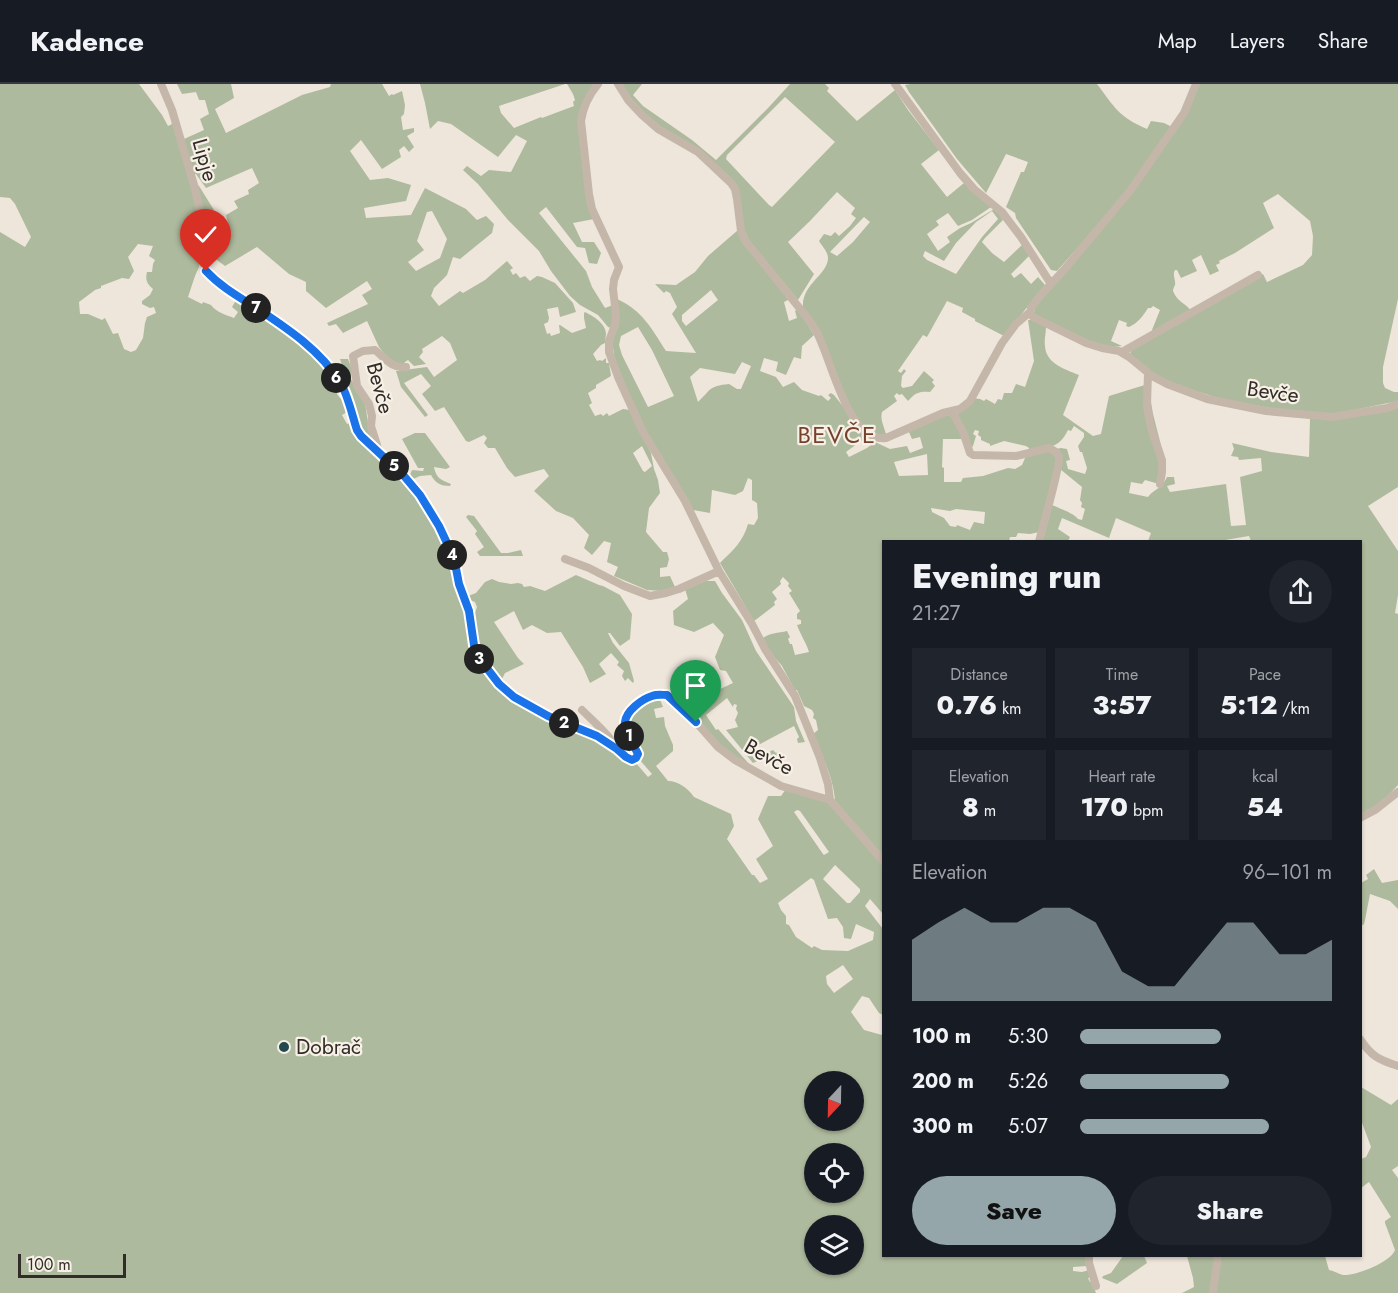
<!DOCTYPE html>
<meta charset="utf-8">
<style>
:root{--surface:#171b24;--page:#20242c;--text:#f1f3f6;--muted:#9ea1a6;--line:#363941;--accent:#94a6aa}
body{margin:0;font-family:Jost,sans-serif;background:var(--page);color:var(--text);height:100vh;display:flex;flex-direction:column;font-size:22px;white-space:nowrap}
*{box-sizing:border-box;margin:0}
p{font-size:20px;color:var(--muted)}
.icon{flex:none;width:33px;height:33px;fill:none;stroke:currentColor;stroke-width:2;stroke-linecap:round;stroke-linejoin:round}
.map{position:relative;flex:1;overflow:hidden}
.panel{position:absolute;left:882px;top:456px;width:480px;height:717px;display:flex;flex-direction:column;background:var(--surface);border-radius:0px;box-shadow:0 2px 4px #0004}
.panel>*{flex:none}
.needle{width:39px;rotate:202deg}
.controls{position:absolute;left:804px;top:987px;display:grid;gap:12px}
.controls a{display:grid;place-items:center;width:60px;height:60px;border-radius:50%;background:var(--surface);box-shadow:0 2px 4px #0004;font-size:30px}
.scale{position:absolute;left:18px;bottom:15px;width:108px;box-sizing:border-box;padding-left:6px;border:3px solid #322b27;border-top:0;font-size:16px;line-height:21px;white-space:nowrap;color:#322b27;-webkit-text-stroke:4px #f6f0e6;paint-order:stroke}
.pin{position:absolute;display:grid;place-items:center;width:51px;height:51px;color:#fff;margin:-62px -26px;border-radius:50% 50% 50% 0;rotate:-45deg;box-shadow:0 0 6px #0007}
.pin .icon{rotate:45deg}
.km{position:absolute;width:30px;height:30px;margin:-15px;border-radius:50%;background:#222;color:#fff;font-size:16px;line-height:30px;text-align:center}
.round{display:grid;place-items:center;flex:none;width:63px;height:63px;border-radius:32px;background:var(--page)}
.summary{display:flex;align-items:center;justify-content:space-between;height:102px;padding:0 30px}
h1{font-size:33px;font-weight:800;line-height:45px}
.stats{display:grid;grid-template-columns:repeat(3,1fr);gap:9px;height:102px;padding:6px 30px}
.stats div{display:grid;align-content:center;border-radius:0px;background:var(--page);text-align:center}
.stats b{font-size:26px;font-weight:800}
.stats small{font-size:16px;font-weight:400}
.stats p{font-size:16px}
.chart{height:168px;padding:12px 30px}
.chart p{display:flex;justify-content:space-between}
.chart svg{width:100%;height:108px;margin-top:6px;fill:var(--accent);opacity:.7}
.cta{display:flex;gap:12px;margin-top:auto;padding:12px 30px}
.cta a{flex:1;height:69px;border-radius:36px;background:var(--accent);color:#111;font-size:24px;font-weight:800;line-height:69px;text-align:center}
.cta a+a{background:var(--page);color:var(--text)}
ul{padding:0 30px;list-style:none;font-size:20px}
li{display:grid;grid-template-columns:96px 72px 1fr;align-items:center;height:45px}
li i{height:15px;border-radius:8px;background:var(--accent)}
header{display:flex;align-items:center;gap:36px;box-sizing:border-box;height:84px;padding:0 30px;background:var(--surface);border-bottom:2px solid var(--line)}
header strong{font-size:28px}
nav{display:flex;gap:33px;margin-inline-start:auto;font-size:21px}
.map>svg:first-child{display:block}
.green{fill:#aeba9d;fill-rule:evenodd}
.lines{fill:none;stroke-linecap:round;stroke-linejoin:round}
.street{stroke:#c4b7a9;stroke-width:8}
.route-casing{stroke:#fff;stroke-width:12}
.route{stroke:#1a73e8;stroke-width:8}
.poi-dot{fill:#23484d;stroke:#f6f0e6;stroke-width:2}
.labels{text-anchor:middle;stroke-width:4.5;stroke-linejoin:round;paint-order:stroke}
.street-label{font-size:21px;fill:#322b27;stroke:#f6f0e6}
.poi-label{font-size:21px;fill:#322b27;stroke:#f6f0e6;text-anchor:start}
.quarter-label{font-size:24px;letter-spacing:1.5px;fill:#76422c;stroke:#f6f0e6}
</style>
<header>
<strong>Kadence</strong>
<nav><a>Map</a><a>Layers</a><a>Share</a></nav>
</header>
<div class="map">
<svg width="1398" height="1209" viewBox="0 0 1398 1209">
<rect width="100%" height="100%" fill="#eee6db"/>
<path class="green" d="M0 0H139L162 31 168 42 174 39 200 130 201 174 199 183 195 192 188 213 202 220 203 218 211 221C216 228 226 231 234 234L238 228 232 223 235 218 240 217 282 245 307 263 323 280 336 303 337 310 340 314 344 315 349 327 342 331 347 340 352 338 386 378 412 405 433 439 442 456 451 486 465 529 471 564 477 577 491 595 496 602 611 663 617 670 624 675 635 678 648 693 652 690 639 675 627 643 629 631 644 619 659 613 663 623 654 625 656 634 664 633 665 642 673 661V667L656 682 668 697C678 697 688 704 694 713L731 730 734 742 727 755 752 791H754L760 799 768 795 756 775 773 762 758 735 768 712H781L786 705 817 714 832 721 883 780V830L870 815 865 822 883 845V931L879 929 869 914 862 912 851 928 864 946 882 951 883 949 884 1172H1004L1005 1173 1006 1172H1087V1182L1073 1183V1187L1082 1188 1089 1186 1091 1193 1088 1194 1090 1198H1092L1096 1209H0V148L25 163 31 153 15 120 10 114 0 113ZM138 160 153 162 149 172 155 176 153 180 152 188H147C145 196 147 200 153 205L150 211 142 217V220L150 224 154 223 156 229 147 233 145 239 143 254 136 266 131 268 124 265 118 249 113 250 105 234 102 236 88 230H80L79 218 95 206 101 204V202L122 194 129 195 134 187 128 173ZM797 726 800 727 829 768 824 771 823 770 794 728ZM835 781 860 805V808L850 819H847L823 795ZM811 794 814 796 828 835 837 834 843 843 844 854 851 855 856 840 874 848 873 856 848 867 822 866 814 862 812 864 796 853 789 841 786 840V832L781 826 778 819ZM843 881 853 895 834 909 827 900 826 892ZM814 998H854V1036H814ZM814 1070H854V1108H814ZM814 1142H854V1180H814Z
M177 0H231L234 14 215 25 226 49 302 11 330 3 331 0H382L389 12 392 10 393 11 402 7 405 21 404 30 401 33 403 46 414 44V48L407 52 414 63 409 68 404 62 399 66 401 73 382 85 361 56 350 67 370 96 388 94 411 101 406 117 364 124 366 134 411 131 425 104 466 125 477 136 486 132 494 140 492 149 460 175 453 173 447 191 434 204 431 212 439 222 460 207 463 209 485 196 507 177 513 184 510 186 513 191 516 189 520 194 525 192 530 197 537 192 542 193 555 199 573 219 576 228 560 233 558 223 547 225 549 234 548 238 544 240 547 250 550 249 551 252 560 249 559 241H560L572 249 586 244 584 234V229L585 228C593 232 605 239 606 249 606 252 605 256 605 259L601 261 593 270 597 277 600 276 602 277 606 274V279H609L611 292 596 301V304L588 309 592 319 589 321 595 332 601 330 603 332 607 329 609 332 623 325 630 326 651 369 654 385 658 396 660 409 649 424 646 448 663 468H667L669 475 667 483 660 484V493L670 492 675 503 663 507 647 506 614 492 618 483 607 478 611 459 604 457 592 471 584 464 589 451 573 434 556 427 534 407 549 392 544 385 515 393 507 384 495 364H488L484 359 487 354 484 351 469 358 466 357 444 323 435 327 422 310 431 302 421 290 404 299 428 331 425 333 401 303 396 287 427 283 434 293 457 276 450 259 442 252 422 265 423 268 419 273 426 280 414 282 408 276 405 278 403 282 400 283 386 272 379 263 367 237 343 249 336 240 329 242 327 239 368 220 362 211 372 205 367 197 326 224 306 207V198L289 190 257 163 225 182 213 173 208 178 195 100 199 102 214 126 210 128 217 143 228 139 226 131 238 124 234 117 249 110 248 106 259 99 252 84 206 104 196 90H193L184 55 204 46 200 35 209 30 205 16H199L196 8 182 10ZM432 127 447 155 440 174 416 187 408 178 424 166 417 157 427 128ZM642 362 652 382 645 388 643 387 633 369Z
M420 0H565L499 22 501 29 514 44 541 33 542 34 574 22 573 18 575 16 573 10 567 0H595L582 21 594 135 573 139 582 158H594L601 169 597 180 589 179 585 164 577 163 546 123 539 129 586 187 592 203 605 224 613 221 614 233 611 244 608 243 598 231 580 221 570 212 551 187 539 167 508 136 478 100 463 86 467 82 481 92 489 86 511 88 527 57 516 51 498 73 451 40 438 37 430 45 425 19Z
M622 0H642L633 11 643 22 692 56 716 76 769 23 790 0H825L829 4 827 7 857 37 895 6 908 26 939 66 921 80 947 113 964 99 991 123 972 136 958 142 948 129 936 137 939 141 927 150 938 167 950 158 947 153 960 144 971 139 996 124 1003 136 985 154 982 158 992 169 1004 178 1022 161 1030 171 1011 190 1014 194 1021 189 1031 200 1038 193 1045 201 1004 252 975 237V235L962 228 963 224 947 217 927 253 923 251 898 287 901 289 904 285 906 287 902 292 901 302 903 304 912 302 924 287 934 296 932 298 935 302 930 308C919 307 915 309 908 317L902 310 899 311 897 309 894 312 897 317 882 328C880 336 884 342 886 350L883 351C867 349 862 340 852 328L803 224C801 200 828 191 828 174 828 168 822 162 819 157L824 150 831 152 835 148 839 152 850 142 856 134 851 130 855 124 837 108 810 137 788 158 814 190 798 216 747 154 742 145 736 102 657 40 633 18ZM785 13 835 58 772 123 769 121 726 75 727 71ZM992 127 998 135 982 153 956 190 927 176 923 172 925 167 944 177 956 159 976 138ZM864 133 870 138 853 158 837 172 830 168Z
M910 0H1097C1115 24 1119 33 1147 45L1151 37 1164 39 1172 43 1134 98 1113 124 1057 187 1051 186 1016 134 1015 129 1006 123 1021 88H1024L1028 78 1006 70 986 109 957 75 909 8 905 1Z
M1199 0H1398V215L1383 283V299L1385 304 1394 308H1398V317L1334 330 1270 324 1218 314 1170 299 1161 295 1130 270 1131 267 1137 263 1263 190 1267 198 1303 181 1312 171 1313 152 1310 137 1278 110 1263 119 1274 144 1235 169 1219 177 1220 179 1216 181 1219 187 1210 191 1201 171 1192 176 1197 187 1181 194 1177 186H1175C1172 191 1176 196 1175 201 1174 203 1173 205 1173 207 1178 219 1185 218 1191 227L1155 248 1152 246 1160 226 1153 222 1151 224H1148C1143 232 1138 239 1129 243L1126 242 1127 239 1119 236 1111 257 1122 262 1113 263 1099 261 1042 236 1034 229 1035 223 1132 109Z
M738 146 790 215 784 218 789 237 797 234 795 227 798 225 814 251 802 262 801 275 794 273 786 291 776 287 778 278 764 274 760 287 776 293 783 303 794 298 802 306 819 312 821 311 828 317 831 314 828 311 831 309 834 311 866 351 865 354 846 368 849 373 867 364 875 358 890 365 907 362 910 369 923 364 920 353 912 355 908 346 949 330 951 331 965 355H943L942 383 944 384V398H961L963 394 983 392 1008 384 1015 385 1022 381 1026 372 1051 367 1058 377 1039 448 1030 450 1018 449 1016 453H1010L1009 457 884 458 883 774 835 717C834 696 822 670 813 650L818 646 816 636 813 634 814 630 812 626 804 622 797 606H795L782 582 770 568 762 555C768 549 779 549 787 547L790 553 788 555 790 560H792L795 571 809 568C806 558 800 550 797 541L801 540V536L797 535V530L800 527 789 509 792 507 788 502 789 499 783 493 780 497 781 500 772 508 777 515 774 518 775 521 754 537 720 479C733 466 743 458 748 440L754 441 758 434 757 419 752 416V396L748 394 743 407 735 411 712 406 710 429 693 426 645 350 615 276C610 256 615 235 617 215 642 226 652 245 666 267L696 269 672 230 677 223 670 209 666 207 664 209 655 200 676 201 695 188 708 172ZM711 206 718 216 686 242 682 237V231ZM638 243 652 266 674 312 648 323 622 271 619 261 621 252ZM742 278 751 282 741 305H737L729 300C708 302 711 306 698 318L690 293 700 284 735 290ZM927 370 928 391 899 392 894 378ZM931 424 950 427 956 425 985 428 984 440 974 438 970 446 957 441 956 443 950 442 944 434 932 428Z
M1028 236H1033L1046 243C1046 249 1044 256 1045 262 1046 280 1065 285 1079 291L1063 331 1093 352 1101 350 1109 312 1148 300 1153 330 1165 377 1159 400 1145 396 1142 400 1131 398 1129 409 1148 413C1155 404 1161 406 1167 393H1174L1175 400 1167 402 1170 408 1226 400 1231 442 1246 441 1240 393 1262 387 1261 374 1239 376 1238 373 1231 372 1234 365 1232 359 1271 368 1309 373 1310 335H1332L1398 324V403L1368 422 1398 467V511L1395 529 1398 530V701L1381 719 1361 732 1360 458 1251 457 1249 452 1219 457H1148L1151 449 1116 434 1109 454 1062 434 1058 445 1070 453 1068 457H1041L1050 420C1058 424 1074 429 1078 435L1082 436 1085 425 1081 423 1082 419 1080 416 1082 403 1060 385 1056 365 1061 364 1067 365 1070 376 1066 377 1068 385 1085 390 1087 384 1082 368H1080L1078 362 1084 353V349L1074 342 1071 347 1068 346C1058 366 1049 362 1029 366V364L1026 362 1004 357 990 362V360L981 356V353L978 351 979 347 975 346 973 350 976 352 973 362 972 363 957 331 959 328C968 319 972 310 984 317L986 315 995 320 998 315 1002 316 1004 309H1012L1016 300 1025 303 1034 277Z
M340 275H348L352 286 351 295 365 319 369 345 375 360 363 353 345 304 344 287Z
M415 349H425L450 383 446 385 434 383C436 394 441 396 451 400L450 402C441 402 435 399 431 391L420 392 411 396 410 391 412 386 423 387 424 384H418L402 355Z
M468 431 474 432 501 469H508L521 466 523 472H480L477 468 484 463 475 450 477 447 466 433Z
M576 491 599 501 603 502 620 511 632 530 630 555 620 562 610 549H608L613 559 629 579 634 597 633 599 628 594 625 597 622 592 624 587 617 581 619 578 611 569 599 580 606 590 590 599 583 583 561 548 547 549 532 541 523 546 514 527 494 538 518 574 524 580 505 589 500 599C494 590 485 581 480 571 473 558 471 537 477 523L475 518 470 516 468 512 476 509 485 498 492 495 499 498 511 500 518 499 522 500 524 503 530 502 545 507Z
M706 497H715L722 509 742 536 756 567 794 623 796 637 805 658 798 659 797 655 799 653 794 642 747 667 755 675 773 666 776 669 778 668 779 671 771 674 769 672 753 679 726 646 738 643 735 636 738 629 736 625 737 621 734 620 733 623 727 614 706 631 716 646 718 645 750 681C724 671 697 637 678 616L677 613 678 611 690 619 733 599 726 587 720 586 715 573 724 551 713 539 694 548 674 541 673 527 688 515 685 505Z
M1374 785 1382 799 1398 796V825L1390 817 1370 810 1365 836 1364 840 1361 842V799L1368 795 1366 791Z
M1361 1003 1391 1021 1398 1015V1082L1392 1086 1398 1094V1209H1215L1219 1172H1325L1329 1186C1334 1187 1339 1190 1343 1191 1356 1192 1391 1178 1395 1166L1385 1139V1137L1391 1133 1369 1098 1361 1104V1075L1366 1073 1371 1063 1361 1036Z
M1123 1172H1144L1147 1179 1117 1200 1102 1194 1103 1192 1111 1189Z
M1187 1172H1216L1211 1209H1182L1194 1203 1193 1194Z"/>
<g class="lines">
<path class="street" d="M161 0 172 26 194 101 203 139 204 179 206 187 215 197 229 207 281 240 315 267 340 299 357 346 361 352 404 392 420 412 439 442 454 474 459 500 469 527 474 561 479 574 499 600 514 613 548 632 597 652 617 665
M598 0C589 11 583 23 581 37L589 110 592 125 619 183 614 196 613 205 616 231 615 241 609 257V268L618 293 643 348 685 417 719 487 752 540 765 565 795 612 820 674 828 700 830 716 884 778
M618 0 628 16 642 31 658 45 698 68 731 99 735 105 737 115 741 147 746 158C762 177 777 196 793 216 800 225 809 235 815 245 831 271 846 359 886 354L943 329 960 325 970 317 1002 259 1016 240 1030 228
M895 0 960 89 974 105 1002 128 1021 153 1051 200
M1196 0 1184 29 1130 107 1063 187 1039 213 1031 224 1030 230 1033 233 1086 259 1102 264 1119 267 1129 273 1152 292 1167 300 1207 315 1266 327 1332 333 1387 324 1398 320
M1122 268 1258 191
M1148 289 1147 322 1151 344 1162 376V388L1160 400
M952 327 963 348 970 369 973 371 1016 372 1049 364C1053 366 1058 368 1059 373 1061 381 1042 444 1039 458
M378 368 377 361 371 342 372 332 369 320 357 302 353 272 363 267 375 266C385 274 392 285 406 283
M565 475 589 484 624 502 650 512 666 509 679 505 719 487
M582 626C590 634 599 642 607 651 615 660 619 670 632 676L636 674 638 670C634 661 624 649 625 638 627 627 642 615 652 612 657 610 662 611 667 611L696 638 718 663 735 676 781 702 830 716
M1360 734 1375 726 1398 708
M1360 955C1371 972 1379 976 1398 982
M1089 1172V1179L1096 1202
M1213 1209 1218 1172"/>
</g>
<g class="lines">
<defs>
<path id="route" d="M206 187C221 203 239 213 258 225 288 245 320 266 340 298 348 311 352 331 357 346L361 352 404 392 420 411 439 442 454 474 459 500 469 527 474 561 479 574 499 600 514 613 548 632 597 652 617 665 626 673 632 676 636 674 638 670C634 661 624 649 625 638 626 627 642 615 652 612 657 610 662 611 667 611L696 638"/>
</defs>
<use href="#route" class="route-casing"/>
<use href="#route" class="route"/>
</g>
<circle class="poi-dot" cx="284" cy="963" r="6"/>
<g class="labels">
<g class="street-label">
<text transform="translate(205 76) rotate(74)" y="7">Lipje</text>
<text transform="translate(380 304) rotate(75)" y="7">Bevče</text>
<text transform="translate(1273 308) rotate(8)" y="7">Bevče</text>
<text transform="translate(769 673) rotate(29)" y="7">Bevče</text>
</g>
<g class="poi-label">
<text x="296" y="970">Dobrač</text>
</g>
<g class="quarter-label">
<text x="837" y="359">BEVČE</text>
</g>
</g>
</svg>
<div class="controls">
<a><svg class="needle" viewBox="-14 -14 28 28"><path d="M0-13l5 13h-10z" fill="#e53935"/><path d="M0 13l5-13h-10z" fill="#9ea1a6"/></svg></a>
<a><svg class="icon" aria-label="locate" viewBox="0 0 24 24"><circle cx="12" cy="12" r="6"/><path d="M12 2v4M12 18v4M2 12h4M18 12h4"/></svg></a>
<a><svg class="icon" aria-label="layers" viewBox="0 0 24 24"><path d="M12 4l9 5-9 5-9-5zM3 14l9 5 9-5"/></svg></a>
</div>
<div class="scale">100 m</div>
<div class="pin" style="left:696px;top:638px;background:#1e9e55"><svg class="icon" aria-label="arrive" viewBox="0 0 24 24"><path d="M6 21V4h12l-3 4 3 4H6"/></svg></div>
<div class="pin" style="left:206px;top:187px;background:#d93025"><svg class="icon" aria-label="check" viewBox="0 0 24 24"><path d="M5 12l5 5 9-10"/></svg></div>
<b class="km" style="left:629px;top:652px">1</b>
<b class="km" style="left:564px;top:639px">2</b>
<b class="km" style="left:479px;top:575px">3</b>
<b class="km" style="left:452px;top:471px">4</b>
<b class="km" style="left:394px;top:382px">5</b>
<b class="km" style="left:336px;top:294px">6</b>
<b class="km" style="left:256px;top:224px">7</b>
<section class="panel">
<div class="summary"><div><h1>Evening run</h1><p>21:27</p></div><a class="round"><svg class="icon" aria-label="share" viewBox="0 0 24 24"><path d="M12 15V3M7 8l5-5 5 5M5 13v7h14v-7"/></svg></a></div>
<div class="stats">
<div><p>Distance</p><b>0.76<small> km</small></b></div>
<div><p>Time</p><b>3:57</b></div>
<div><p>Pace</p><b>5:12<small> /km</small></b></div>
</div>
<div class="stats">
<div><p>Elevation</p><b>8<small> m</small></b></div>
<div><p>Heart rate</p><b>170<small> bpm</small></b></div>
<div><p>kcal</p><b>54</b></div>
</div>
<div class="chart"><p><span>Elevation</span>96–101 m</p>
<svg viewBox="0 0 160 44" preserveAspectRatio="none"><path d="M0 44V19L10 12L20 6L30 12L40 12L50 6L60 6L70 12L80 32L90 38L100 38L110 25L120 12L130 12L140 25L150 25L160 19V44z"/></svg>
</div>
<ul>
<li><b>100 m</b>5:30<i style="width:56%"></i></li>
<li><b>200 m</b>5:26<i style="width:59%"></i></li>
<li><b>300 m</b>5:07<i style="width:75%"></i></li>
</ul>
<div class="cta"><a>Save</a><a>Share</a></div>
</section>
</div>
